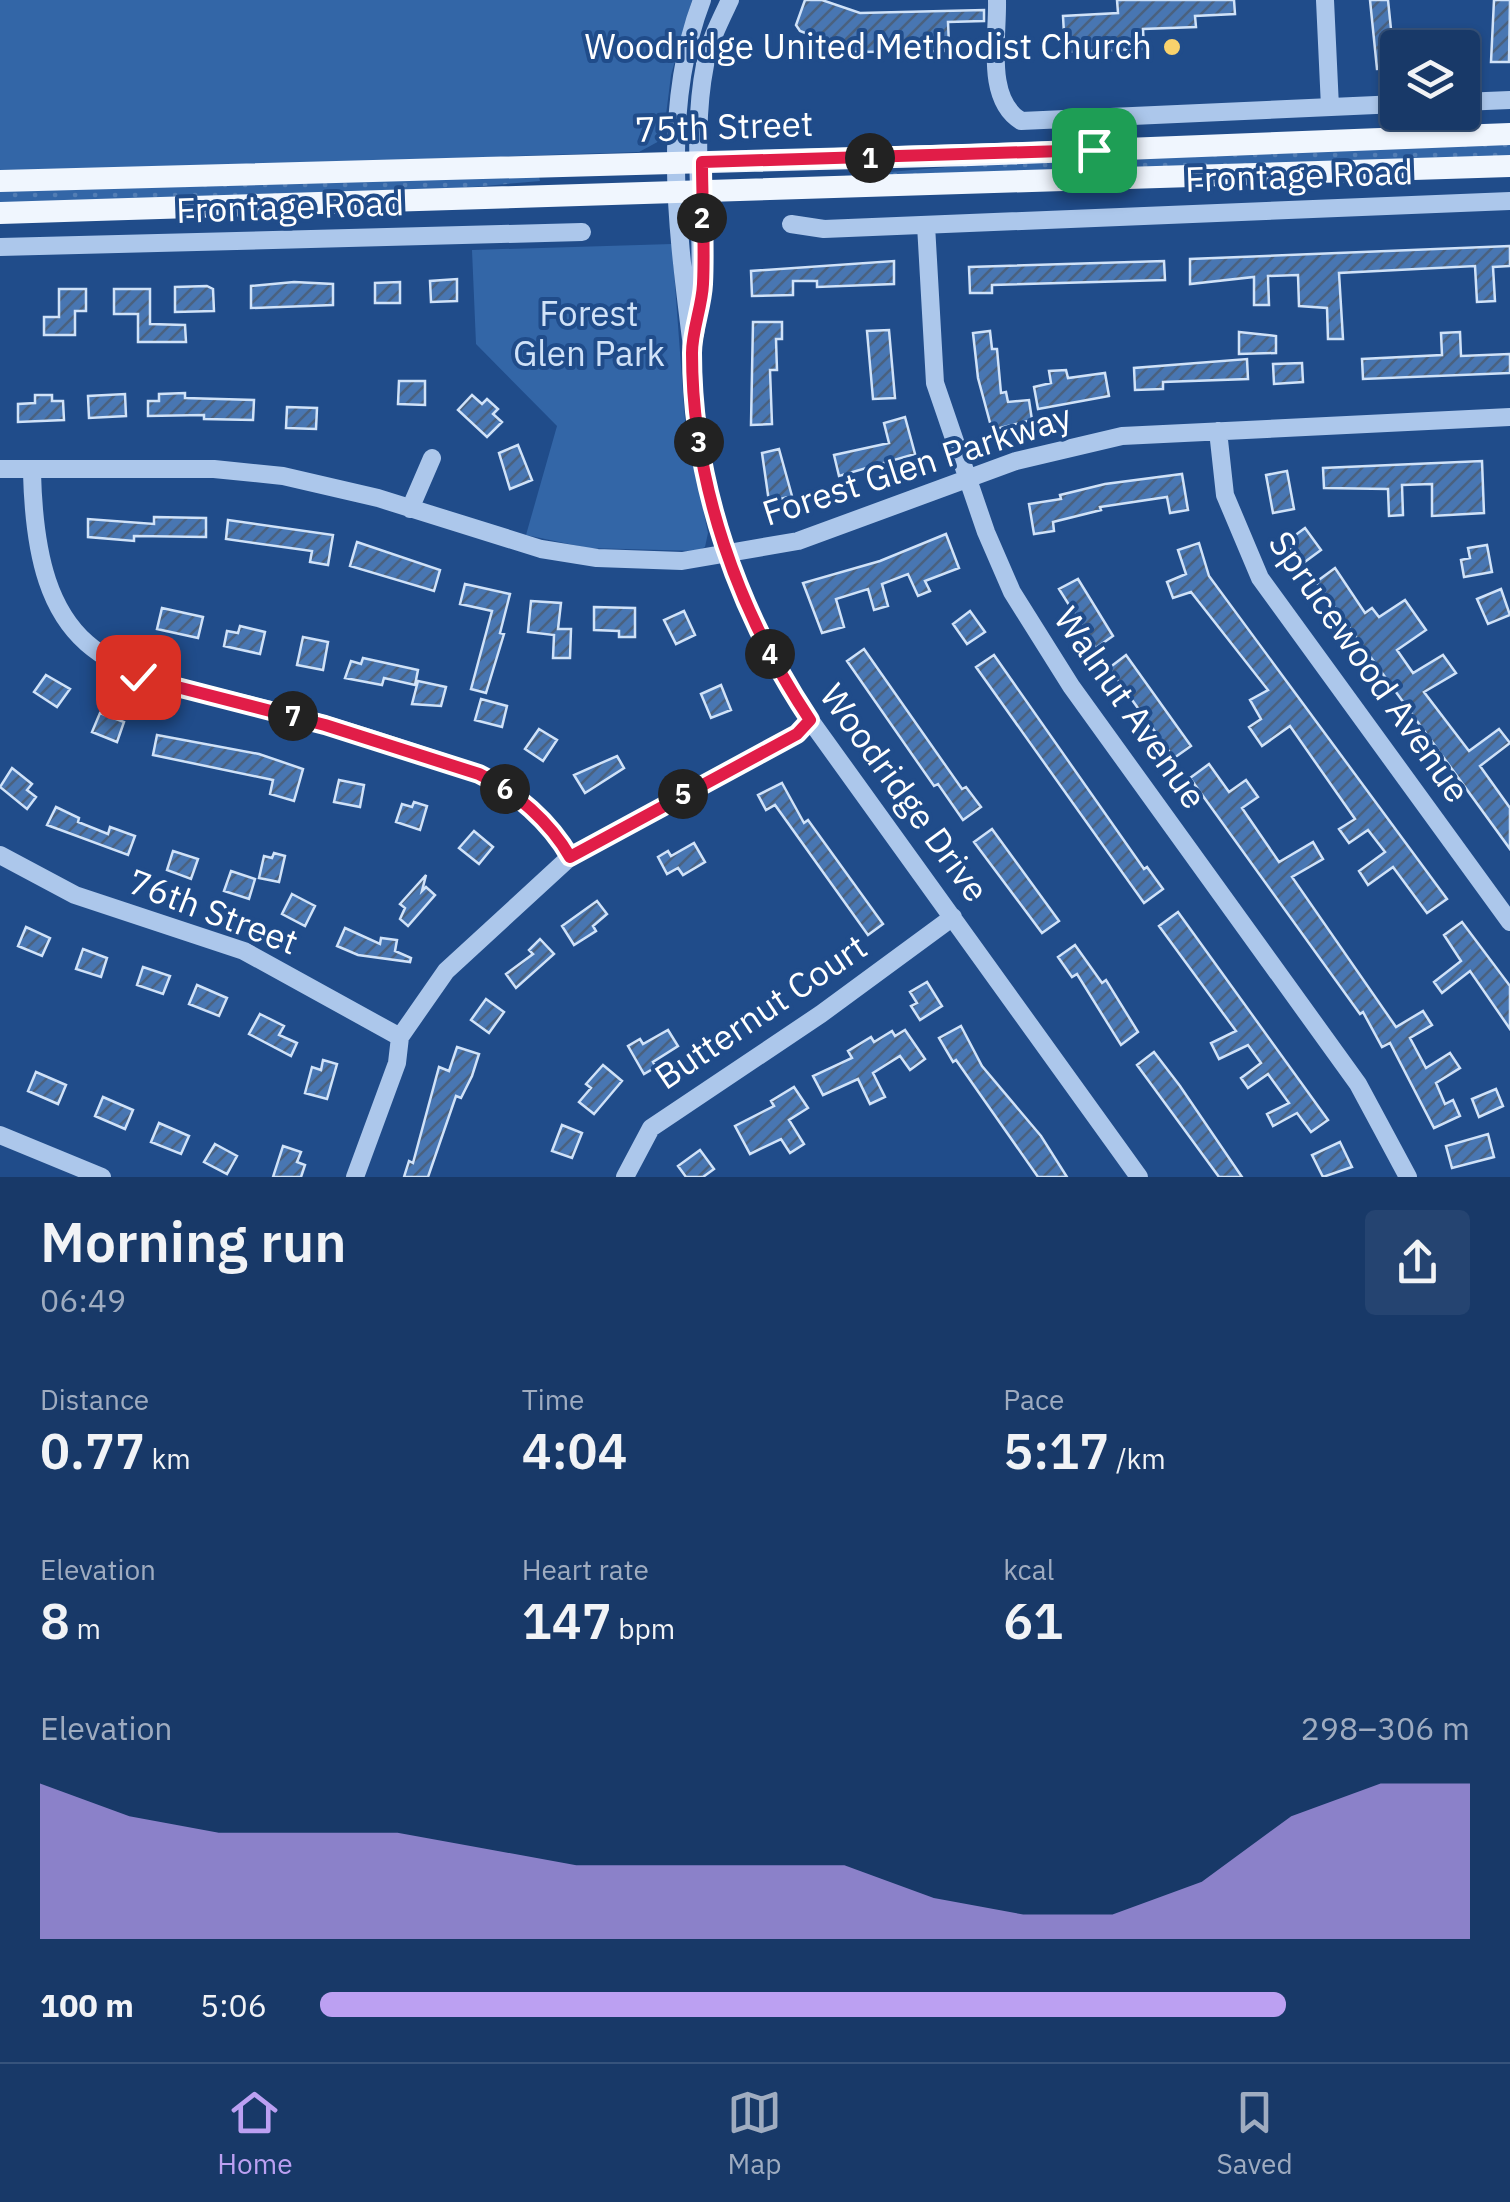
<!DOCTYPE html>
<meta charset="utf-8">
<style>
:root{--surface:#183968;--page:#254471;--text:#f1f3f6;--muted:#9facc0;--line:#36537c;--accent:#bca0f2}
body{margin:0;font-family:"IBM Plex Sans",sans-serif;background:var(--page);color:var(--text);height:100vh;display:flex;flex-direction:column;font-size:38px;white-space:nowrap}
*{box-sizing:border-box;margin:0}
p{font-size:32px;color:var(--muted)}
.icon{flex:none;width:55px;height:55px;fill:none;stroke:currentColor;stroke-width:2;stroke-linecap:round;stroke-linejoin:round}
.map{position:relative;height:1177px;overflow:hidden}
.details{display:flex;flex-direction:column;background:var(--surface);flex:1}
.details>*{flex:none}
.controls{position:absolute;left:1380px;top:30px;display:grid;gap:20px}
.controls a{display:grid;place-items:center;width:100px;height:100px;border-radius:10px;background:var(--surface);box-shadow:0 2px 8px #0004,0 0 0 2px var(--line);font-size:50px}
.pin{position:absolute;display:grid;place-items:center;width:85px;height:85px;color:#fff;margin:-42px;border-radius:20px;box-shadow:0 5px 15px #0006}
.km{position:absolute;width:50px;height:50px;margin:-25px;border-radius:50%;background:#222;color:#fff;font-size:28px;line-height:50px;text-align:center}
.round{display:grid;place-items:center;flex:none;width:105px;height:105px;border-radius:10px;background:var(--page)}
.summary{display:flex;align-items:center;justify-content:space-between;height:170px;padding:0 40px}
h1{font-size:55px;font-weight:600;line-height:75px}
.stats{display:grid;grid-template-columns:repeat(3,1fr);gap:15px;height:170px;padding:10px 40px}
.stats div{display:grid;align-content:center}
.stats b{font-size:50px;font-weight:600}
.stats small{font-size:28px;font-weight:400}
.stats p{font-size:28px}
.chart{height:280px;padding:20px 40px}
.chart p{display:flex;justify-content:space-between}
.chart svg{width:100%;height:180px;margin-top:10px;fill:var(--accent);opacity:.7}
ul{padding:0 40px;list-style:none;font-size:32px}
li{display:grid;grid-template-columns:160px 120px 1fr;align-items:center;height:75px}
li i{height:25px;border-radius:12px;background:var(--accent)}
.tab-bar{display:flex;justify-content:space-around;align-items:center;height:140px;border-top:2px solid var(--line);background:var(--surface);font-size:28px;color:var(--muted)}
.tab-bar a{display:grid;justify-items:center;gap:5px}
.tab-bar .active{color:var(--accent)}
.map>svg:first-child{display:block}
.grass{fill:url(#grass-dots)}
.green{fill:#3366a7}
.building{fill:url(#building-hatch);stroke:#d0e2f8;stroke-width:2.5}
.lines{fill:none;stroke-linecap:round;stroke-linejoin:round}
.minor{stroke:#acc7eb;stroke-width:18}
.major{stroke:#f0f6fe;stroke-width:22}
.route-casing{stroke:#fff;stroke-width:20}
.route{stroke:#e11d48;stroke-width:12}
.poi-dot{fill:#f9d26c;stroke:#204c8a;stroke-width:4}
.labels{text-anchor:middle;stroke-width:8;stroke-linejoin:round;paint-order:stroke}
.poi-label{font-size:35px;fill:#fff;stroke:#204c8a;text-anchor:end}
.street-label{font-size:35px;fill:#fff;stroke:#204c8a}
.park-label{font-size:35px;fill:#d0e2f8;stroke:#204c8a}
</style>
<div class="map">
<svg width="1510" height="1177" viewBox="0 0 1510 1177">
<defs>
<pattern id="grass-dots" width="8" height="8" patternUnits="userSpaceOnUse" patternTransform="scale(2.5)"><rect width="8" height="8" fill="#3366a7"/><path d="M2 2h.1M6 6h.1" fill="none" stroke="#527db4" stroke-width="1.8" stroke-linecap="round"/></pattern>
<pattern id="building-hatch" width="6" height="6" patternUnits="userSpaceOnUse" patternTransform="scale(2.5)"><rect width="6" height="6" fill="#4876b2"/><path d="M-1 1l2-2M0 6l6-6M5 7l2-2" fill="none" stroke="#4a617f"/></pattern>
</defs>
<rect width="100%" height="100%" fill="#204c8a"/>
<path class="grass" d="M1510 143V156L843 176 971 165Z
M539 176 540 181 403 193 0 203V190Z"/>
<path class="green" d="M0 0H692L671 75 663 139 639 152 0 173Z
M672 244 685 420 708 533 705 547 697 551 588 548 526 535 557 426 476 344 472 250Z"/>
<path class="building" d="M805 0H822L860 13 984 10V21L948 22 949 45 944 51 854 52 800 31 796 25Z
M1117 0H1234L1235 14 1195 16 1196 27 1143 29 1144 49 1065 52 1063 16 1118 13Z
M1370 0H1388L1395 68 1377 69Z
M1494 0H1510L1509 62H1491Z
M1510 246V266L1493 267 1495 301 1477 302 1475 266 1339 273 1343 339H1328L1327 308 1299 306 1298 275 1268 276 1269 305H1254V277L1190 284V259Z
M894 261V284L817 287V281H793V295L752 296 751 271Z
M1164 261 1165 280 992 285V293H970L969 267Z
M457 279V301L431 302 430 281Z
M294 282 333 284V305L251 308V286Z
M400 282V303H375V283Z
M207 286 213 289 214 311 175 312V287Z
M59 289H86V311H75V335H44V317H59Z
M114 289H150V324L185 325 186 342H138V314H114Z
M753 322H782V339H776L777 370H770L772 424 751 425Z
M889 330 895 398 873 399 867 331Z
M990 331 992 349H997L1001 393 1006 392 1008 402 1029 400 1032 420 992 430 978 378 973 333Z
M1239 332 1276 336V353L1239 354Z
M1460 332 1461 356 1510 354V373L1363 379 1362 359 1442 355 1441 333Z
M1247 359 1248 379 1163 382V389L1135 390 1134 368Z
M1302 363 1303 382 1274 384 1273 364Z
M1066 370 1068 378 1105 373 1109 396 1038 409 1034 387 1051 383 1049 371Z
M399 381H425V405L398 404Z
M185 393V398L254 400 253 420 204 419V415L148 416V401H159V394Z
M125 394 126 416 89 418 88 396Z
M35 395H52V401H63L64 420 18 422V404L35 403Z
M472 395 482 404 487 399 498 409 493 414 502 422 487 437 458 410Z
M287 407 317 408 316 429 286 428Z
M905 417 915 454 839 476 834 455 889 443 884 423Z
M518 445 532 480 510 489 499 453Z
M779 449 792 496 769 502 762 453Z
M1482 461 1484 513 1432 516V484L1402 485 1403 515 1389 516 1388 489 1324 488 1323 468Z
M1287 471 1294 509 1273 513 1266 475Z
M1182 474 1188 510 1170 513 1167 497 1100 507 1101 510 1053 522 1054 531 1034 534 1029 504 1061 499 1060 495 1105 484Z
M154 517 206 518V537L134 536V541L88 537V519L154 524Z
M228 520 333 535 328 565 310 562 312 551 226 539Z
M1305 528 1321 550 1302 564 1286 542Z
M946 534 959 568 925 581 930 591 918 596 908 574 882 584 888 606 874 610 868 589 836 599 844 627 822 633 803 583 880 561Z
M357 542 440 570 434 591 350 566Z
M1199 543 1209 576 1447 899 1427 913 1393 867 1368 885 1359 871 1385 852 1368 830 1349 843 1339 829 1355 819 1290 726 1262 746 1249 727 1261 719 1250 700 1268 690 1191 592 1173 598 1167 582 1186 574 1178 550Z
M1487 545 1492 572 1464 577 1461 560 1470 558 1468 548Z
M1335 568 1365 613 1372 608 1379 617 1405 600 1426 630 1397 650 1413 673 1443 655 1456 673 1424 692 1469 751 1499 729 1510 743 1480 766 1510 808V849L1316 582Z
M1078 579 1113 636 1096 648 1059 589Z
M465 584 510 594 500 633 504 634 486 693 471 689 492 611 460 604Z
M1501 589 1510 615 1488 624 1477 599Z
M531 601 561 603 558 629H571L570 658H553L554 635 528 632Z
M594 607 635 608V637H619V631L594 630Z
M162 608 203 617 198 638 157 629Z
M684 611 695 635 676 644 664 620Z
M970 611 985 632 967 644 953 624Z
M240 626 265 632 260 654 224 646 227 631 238 633Z
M303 637 328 642 323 670 297 665Z
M864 649 962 789 966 787 981 807 963 820 938 784 934 786 847 661Z
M994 655 1144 869 1147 867 1163 889 1144 903 976 667Z
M1126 655 1191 746 1174 758 1109 668Z
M363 658 418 670 415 685 384 678 382 685 345 678 351 661 361 664Z
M46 675 70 689 57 707 34 692Z
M418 681 446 687 441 706 412 704Z
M721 685 731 710 711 718 701 694Z
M481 699 507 706 502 727 475 720Z
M100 713 124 722 117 742 92 732Z
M539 729 557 740 543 761 525 749Z
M157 735 259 754 303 769 294 801 270 794 273 780 153 755Z
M617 756 624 768 585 793 574 775Z
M1209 764 1229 792 1246 780 1258 797 1242 808 1279 862 1313 842 1323 859 1292 877 1396 1027 1423 1011 1432 1025 1410 1038 1426 1068 1450 1053 1460 1068 1436 1083 1445 1104 1453 1100 1460 1116 1434 1128 1390 1043 1382 1047 1363 1012 1360 1014 1190 778Z
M12 768 32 784 27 790 36 797 27 809 0 787Z
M339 780 364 785 360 807 334 802Z
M782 783 804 823 808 820 883 924 868 935 775 805 766 810 758 795Z
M414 802 427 806 420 830 396 822 402 804 412 807Z
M56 807 79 818 78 822 108 834 110 827 135 836 128 855 47 825Z
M992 829 1059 921 1042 933 974 842Z
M474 831 493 847 479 864 459 848Z
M694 843 705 862 683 875 678 868 667 874 658 857 668 851 671 856Z
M173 851 198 859 191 879 167 870Z
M274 853 285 856 279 882 259 878 264 856 272 858Z
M231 871 255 879 249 899 224 891Z
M426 875 422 891 426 887 435 895 408 926 400 919 405 908 400 904Z
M292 894 315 906 305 926 282 914Z
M597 901 607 914 593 926 596 931 574 945 562 926Z
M1178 912 1328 1120 1311 1132 1297 1113 1273 1126 1267 1114 1289 1103 1268 1074 1248 1088 1241 1078 1261 1063 1248 1045 1219 1059 1211 1043 1236 1031 1159 926Z
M1462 922 1510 986V1029L1470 971 1442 993 1434 982 1461 961 1444 935Z
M26 927 50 938 42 956 18 946Z
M345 928 380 944 381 938 397 940 395 951 411 958 410 962 358 955 337 946Z
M540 939 554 954 516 988 506 974 533 954 529 950Z
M1075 945 1102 983 1106 980 1138 1032 1121 1045 1077 974 1072 977 1058 957Z
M83 949 107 958 101 977 76 969Z
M143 967 170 976 163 994 137 985Z
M927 982 942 1006 920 1020 911 1006 917 1003 910 992Z
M197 985 227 998 219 1016 189 1004Z
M486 999 504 1012 489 1033 471 1020Z
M260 1014 284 1026 279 1035 297 1043 291 1056 249 1034Z
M961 1026 982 1066 1041 1136 1067 1177H1038L956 1060 953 1062 939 1038Z
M668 1030 678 1046 653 1062 656 1067 644 1074 628 1046 640 1039 643 1044Z
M905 1030 925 1059 910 1070 900 1056 873 1073 885 1097 870 1104 858 1079 823 1095 813 1076 852 1058 848 1051 871 1037 874 1042 892 1031 895 1036Z
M457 1047 479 1054 472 1076 461 1098 456 1096 428 1177H404L409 1161 413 1163 439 1067 449 1071Z
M1154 1052 1180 1086 1242 1177H1219L1137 1065Z
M323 1060 337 1064 327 1099 305 1093 312 1067 321 1070Z
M603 1065 622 1081 594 1114 579 1102 591 1088 586 1084Z
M36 1072 66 1085 58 1104 28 1091Z
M794 1087 808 1108 789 1120 804 1144 790 1153 781 1139 750 1154 735 1126 774 1106 771 1101Z
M1496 1089 1503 1106 1479 1117 1472 1099Z
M103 1097 133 1110 125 1129 95 1116Z
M159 1123 189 1136 181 1154 151 1142Z
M562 1125 582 1133 572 1158 552 1151Z
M1488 1134 1494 1157 1452 1168 1446 1146Z
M1340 1142 1352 1167 1323 1177 1312 1155Z
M215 1144 237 1156 227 1174 204 1162Z
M283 1146 301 1152 297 1162 305 1165 301 1177H273Z
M700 1150 714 1169 703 1177H686L678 1166Z"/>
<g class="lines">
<path class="minor" d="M702 0C660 109 678 234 692 347 694 370 692 393 695 415 709 525 749 628 810 720L1139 1177
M997 0C998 38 985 99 1021 121L1398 104
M1325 0 1330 107
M1462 102 1510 100
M791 224 824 229 1510 201
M926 225 935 383 986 532 1012 592 1071 686 1358 1084 1408 1177
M0 247 582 232
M695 334C710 245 688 151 705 65 709 42 720 21 730 0
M1218 431 1225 495 1260 578 1510 922
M0 469H214L283 476 378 498 541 549 597 558 682 561 798 541 1016 461 1122 436 1510 417
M32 473C37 666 112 671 275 711 344 728 411 752 479 774 516 792 550 822 570 857
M410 509 432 458
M0 855 75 895 244 951 400 1037
M0 1135 102 1177
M355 1177 397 1063 400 1037 446 971 570 857 797 734 810 720
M625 1177 651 1128 821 1014 953 917"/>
<path class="major" d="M0 181 971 155 1510 134
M0 213 1510 166"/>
</g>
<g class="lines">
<defs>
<path id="route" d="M138 677 325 725 479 774C516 792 550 822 570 857L797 734 810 720C738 612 692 483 692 353 692 330 702 307 703 284 705 244 702 202 702 162L1094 150"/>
</defs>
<use href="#route" class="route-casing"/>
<use href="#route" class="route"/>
</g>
<circle class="poi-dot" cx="1172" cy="47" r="10"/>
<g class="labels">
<g class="poi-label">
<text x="1152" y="59">Woodridge United Methodist Church</text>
</g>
<g class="street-label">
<text transform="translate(724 127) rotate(-2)" y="12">75th Street</text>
<text transform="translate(1299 176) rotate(-2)" y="12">Frontage Road</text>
<text transform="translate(290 207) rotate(-2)" y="12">Frontage Road</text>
<text transform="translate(917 465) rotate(-18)" y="12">Forest Glen Parkway</text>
<text transform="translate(1369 667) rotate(55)" y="12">Sprucewood Avenue</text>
<text transform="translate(1130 708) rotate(55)" y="12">Walnut Avenue</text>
<text transform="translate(904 793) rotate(54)" y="12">Woodridge Drive</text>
<text transform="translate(213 912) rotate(21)" y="12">76th Street</text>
<text transform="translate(761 1012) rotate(-34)" y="12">Butternut Court</text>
</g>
<g class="park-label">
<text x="589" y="326">Forest<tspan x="589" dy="40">Glen Park</tspan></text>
</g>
</g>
</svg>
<div class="controls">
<a><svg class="icon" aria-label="layers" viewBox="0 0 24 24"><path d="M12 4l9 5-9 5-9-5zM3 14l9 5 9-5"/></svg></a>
</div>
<div class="pin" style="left:1094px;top:150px;background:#1e9e55"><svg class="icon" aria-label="arrive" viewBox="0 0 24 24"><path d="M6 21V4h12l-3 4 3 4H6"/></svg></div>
<div class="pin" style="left:138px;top:677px;background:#d93025"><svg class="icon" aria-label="check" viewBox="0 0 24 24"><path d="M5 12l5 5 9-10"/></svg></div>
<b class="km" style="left:870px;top:158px">1</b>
<b class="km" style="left:702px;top:218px">2</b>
<b class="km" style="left:699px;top:442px">3</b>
<b class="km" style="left:770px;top:654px">4</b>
<b class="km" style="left:683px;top:794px">5</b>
<b class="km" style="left:505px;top:789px">6</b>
<b class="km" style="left:293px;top:716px">7</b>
</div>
<section class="details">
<div class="summary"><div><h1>Morning run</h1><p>06:49</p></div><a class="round"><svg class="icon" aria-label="share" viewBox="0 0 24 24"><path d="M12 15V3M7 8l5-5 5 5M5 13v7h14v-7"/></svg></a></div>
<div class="stats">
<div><p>Distance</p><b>0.77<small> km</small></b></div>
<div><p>Time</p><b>4:04</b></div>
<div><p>Pace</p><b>5:17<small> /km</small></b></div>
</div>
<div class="stats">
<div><p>Elevation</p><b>8<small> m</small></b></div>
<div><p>Heart rate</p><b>147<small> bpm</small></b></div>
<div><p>kcal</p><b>61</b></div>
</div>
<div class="chart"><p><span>Elevation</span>298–306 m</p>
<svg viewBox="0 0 160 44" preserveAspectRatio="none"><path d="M0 44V6L10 14L20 18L30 18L40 18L50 22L60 26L70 26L80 26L90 26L100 34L110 38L120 38L130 30L140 14L150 6L160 6V44z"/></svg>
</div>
<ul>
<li><b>100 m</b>5:06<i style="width:84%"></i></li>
</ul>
</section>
<nav class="tab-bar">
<a class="active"><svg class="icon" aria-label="home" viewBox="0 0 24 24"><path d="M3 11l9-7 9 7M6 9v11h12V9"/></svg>Home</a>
<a><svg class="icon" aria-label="map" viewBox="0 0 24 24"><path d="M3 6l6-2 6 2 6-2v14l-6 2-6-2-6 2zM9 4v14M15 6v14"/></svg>Map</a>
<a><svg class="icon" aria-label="saved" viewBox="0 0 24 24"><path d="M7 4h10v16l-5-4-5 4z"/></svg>Saved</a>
</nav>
